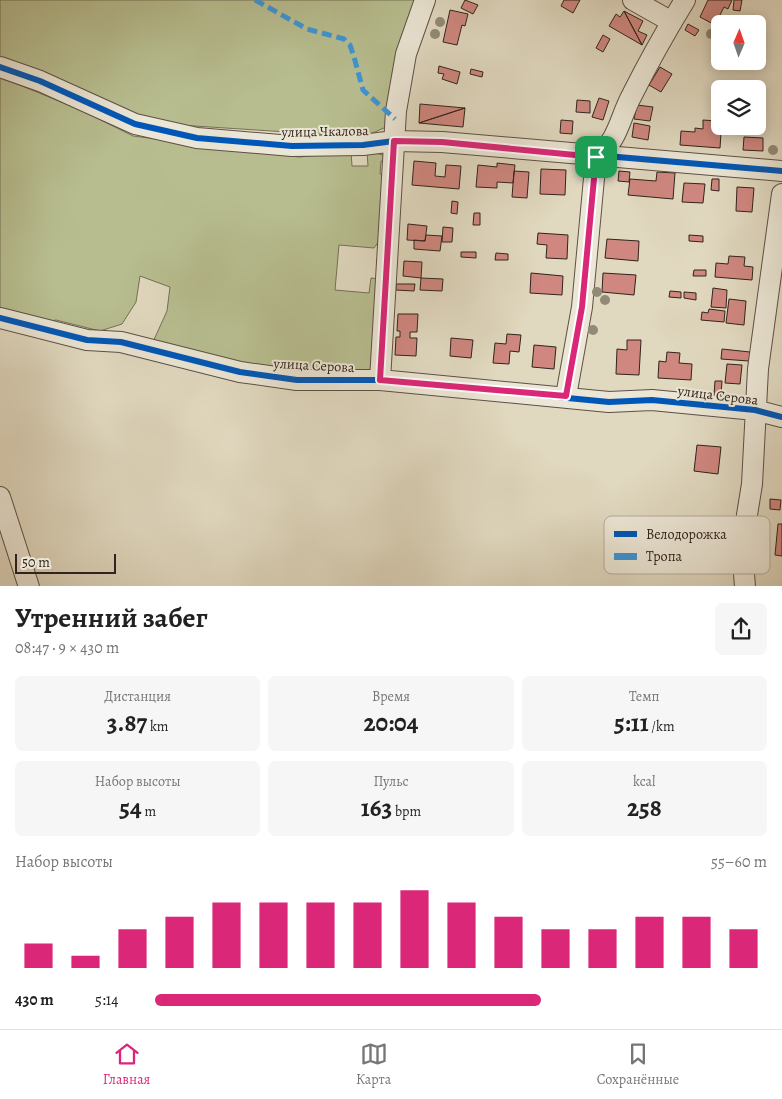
<!DOCTYPE html>
<html lang="ru">
<meta charset="utf-8">
<style>
:root{--surface:#fff;--page:#f6f6f6;--text:#222;--muted:#767676;--line:#e0e0e0;--accent:#db2777}
body{margin:0;font-family:Alegreya,serif;background:var(--page);color:var(--text);height:100vh;display:flex;flex-direction:column;font-size:19px;white-space:nowrap}
*{box-sizing:border-box;margin:0}
p{font-size:16px;color:var(--muted)}
.icon{flex:none;width:28px;height:28px;fill:none;stroke:currentColor;stroke-width:2;stroke-linecap:round;stroke-linejoin:round}
.map{position:relative;height:586px;overflow:hidden}
.side{display:flex;flex-direction:column;background:var(--surface);flex:1}
.side>*{flex:none}
.needle{width:32px;rotate:2deg}
.buttons{position:absolute;left:711px;top:15px;display:grid;gap:10px}
.buttons a{display:grid;place-items:center;width:55px;height:55px;border-radius:8px;background:var(--surface);box-shadow:0 2px 12px #0003;font-size:25px}
.scale{position:absolute;left:15px;bottom:12px;width:101px;box-sizing:border-box;padding-left:5px;border:2px solid #31231d;border-top:0;font-size:14px;line-height:18px;white-space:nowrap;color:#31231d;-webkit-text-stroke:4px #ebe6d5;paint-order:stroke}
.pin{position:absolute;display:grid;place-items:center;width:42px;height:42px;color:#fff;margin:-21px;border-radius:10px;box-shadow:0 2px 8px #0006}
.round{display:grid;place-items:center;flex:none;width:52px;height:52px;border-radius:8px;background:var(--page)}
.overview{display:flex;align-items:center;justify-content:space-between;height:85px;padding:0 15px}
h1{font-size:28px;font-weight:700;line-height:38px}
.metrics{display:grid;grid-template-columns:repeat(3,1fr);gap:8px;height:85px;padding:5px 15px}
.metrics div{display:grid;align-content:center;border-radius:8px;background:var(--page);text-align:center}
.metrics b{font-size:25px;font-weight:700}
.metrics small{font-size:14px;font-weight:400}
.metrics p{font-size:14px}
.chart{height:140px;padding:10px 15px}
.chart p{display:flex;justify-content:space-between}
.chart svg{width:100%;height:90px;margin-top:5px;stroke:var(--accent);stroke-width:6}
ul{padding:0 15px;list-style:none;font-size:16px}
li{display:grid;grid-template-columns:80px 60px 1fr;align-items:center;height:38px}
li i{height:12px;border-radius:6px;background:var(--accent)}
.tabs{display:flex;justify-content:space-around;align-items:center;height:70px;border-top:1px solid var(--line);background:var(--surface);font-size:14px;color:var(--muted)}
.tabs a{display:grid;justify-items:center;gap:2px}
.tabs .selected{color:var(--accent)}
.map>svg:first-child{display:block}
.green{fill:#b7bd8f;stroke:#747056}
.building{fill:#cf877f;stroke:#31231d}
.lines{fill:none;stroke-linecap:round;stroke-linejoin:round}
.minor-casing{stroke:#5d5046;stroke-width:22}
.minor{stroke:#ebe6d5;stroke-width:20}
.quiet{stroke:#3d95d5;stroke-width:5;stroke-dasharray:10 5;stroke-linecap:butt}
.cycleway-casing{stroke:#ebe6d5;stroke-width:9}
.cycleway{stroke:#0057b8;stroke-width:6}
.tree{fill:#928a76}
.route-casing{stroke:#fff;stroke-width:10}
.route{stroke:#db2777;stroke-width:6}
.labels{text-anchor:middle;stroke-width:4;stroke-linejoin:round;paint-order:stroke}
.street-label{font-size:14px;fill:#31231d;stroke:#ebe6d5}
.key{fill:#ebe6d5;stroke:#b3ac9e;stroke-width:1}
.key-label{font-size:14px;fill:#31231d}
</style>
<div class="map">
<svg width="782" height="587" viewBox="0 0 782 587">
<rect width="100%" height="100%" fill="#e0d8bf"/>
<filter id="stains"><feTurbulence type="fractalNoise" baseFrequency=".004" numOctaves="4"/><feColorMatrix values="0 0 0 0 .2 0 0 0 0 .09 0 0 0 0 .02 0 0 0 .5 -.17"/></filter>
<radialGradient id="worn" r=".72"><stop offset=".6" stop-color="#630" stop-opacity="0"/><stop offset="1" stop-color="#630" stop-opacity=".3"/></radialGradient>
<path class="green" d="M0 0H423L386 127 364 137 179 125 118 111 0 58Z
M0 77 81 110 133 136 299 157 351 152 352 166H368L367 151 387 156V162L381 161 380 174 388 175 384 234 374 248 339 245 335 290 369 293 371 278 380 279 374 367 360 376 276 371 152 344 167 311 170 287 140 276 136 302 122 324 100 331 56 320 44 322 0 311Z"/>
<path class="building" d="M465 0 478 5 473 14 461 8Z
M564 0H580L573 13 561 6Z
M708 0H732L728 9 724 7 715 25 700 17Z
M734 0H742L740 11 733 10Z
M450 10 468 14 465 26 462 25 457 45 443 42Z
M624 11 642 45 609 26 616 14 620 17Z
M624 11 643 21 638 31 647 35 642 45Z
M688 24 699 30 695 36 685 30Z
M603 35 610 39 603 52 596 48Z
M439 66 460 72 457 84 442 79 444 74 438 73Z
M660 67 672 74 661 92 649 85Z
M471 69 483 72 482 77 470 74Z
M599 98 609 101 603 120 592 117Z
M577 100 590 101V113L576 112Z
M420 104 465 108 419 123Z
M637 105 653 107 650 121 634 119Z
M465 108 463 127 419 123Z
M561 120 573 121 572 134 560 133Z
M703 120 717 121 716 133H721L720 148 680 145 681 131 695 132V128L703 129Z
M634 123 650 126 648 140 632 137Z
M744 137 763 138V151L743 150Z
M414 161 436 163 435 176 445 177 446 165 461 166 459 189 412 185Z
M497 163 515 165 513 183 497 182V188L476 187 478 165 497 167Z
M541 169 566 170 565 195 540 194Z
M514 171 529 172 527 198 512 197Z
M619 171 630 172 629 182 618 181Z
M657 172 675 173 673 199 628 195 630 179 656 181Z
M712 179H719V191L711 190Z
M684 183 705 184 703 203 682 202Z
M737 187 754 188 752 212 736 211Z
M452 201 458 202 457 214 451 213Z
M474 213H480V225H473Z
M408 224 427 226 425 241 407 240Z
M443 227 453 228 452 242H442Z
M538 233 568 235 567 259 546 258 547 245 537 244Z
M426 235 442 236 440 251 414 249V240L425 241Z
M689 235 703 236V242L689 241Z
M607 239 639 241 638 261 605 258Z
M461 252H476V258L461 257Z
M496 253 508 254V260H495Z
M729 256 745 257 744 266 753 267 752 280 715 277 716 263 728 264Z
M404 261 422 262 421 278 403 276Z
M694 270H706V276H693Z
M531 273 563 276 562 295 530 293Z
M603 273 636 275 634 295 602 292Z
M421 278 443 279 442 291 420 290Z
M396 284H415L414 291 396 290Z
M713 288 727 290 726 308 711 307Z
M670 291 681 292V298L669 297Z
M684 292 696 293V300L684 298Z
M729 299 746 301 744 325 726 323Z
M709 309 725 311 724 322 701 320 702 312 708 313Z
M398 314H418L417 332H410V338H417L416 356 395 355 396 337H400V331H397Z
M507 334 521 335 519 352 510 351 509 364 493 363 495 343 506 344Z
M451 338 473 340 471 358 450 356Z
M627 340H641L639 375 616 374 617 349 627 350Z
M534 345 556 347 554 369 532 367Z
M722 349 750 352 749 361 721 359Z
M667 352 680 353 679 363 692 364 691 380 658 378 659 361 666 362Z
M727 364 742 365 740 384 725 383Z
M715 381H722L721 395H714Z
M697 445 721 447 718 474 694 471Z
M770 499 781 500 780 510 770 509Z
M778 524H782V556L775 555Z"/>
<g class="lines">
<defs>
<path id="minor" d="M633 0 672 22
M0 67 40 81 135 124 197 138 292 146 363 145 394 141 442 142 782 171
M0 318 87 340 121 342 240 372 297 380H380L609 402 652 400 755 410 782 417
M380 380 396 111 406 54 425 0
M566 396 582 307 596 157C619 140 619 119 632 95 648 63 666 31 685 0
M0 497 29 587
M745 587 742 546 752 484 758 369 782 194"/>
</defs>
<use href="#minor" class="minor-casing"/>
<use href="#minor" class="minor"/>
<path class="quiet" d="M255 0 307 29 344 39 350 45 354 57 363 90 395 119
M566 396 582 307 596 157"/>
<defs>
<path id="cycleway" d="M0 67 40 81 135 124 197 138 292 146 363 145 394 141 442 142 782 171
M0 318 87 340 121 342 240 372 297 380H380L609 402 652 400 755 410 782 417"/>
</defs>
<use href="#cycleway" class="cycleway-casing"/>
<use href="#cycleway" class="cycleway"/>
</g>
<g class="tree">
<circle cx="440" cy="22" r="5"/>
<circle cx="435" cy="34" r="5"/>
<circle cx="711" cy="34" r="5"/>
<circle cx="773" cy="150" r="5"/>
<circle cx="597" cy="292" r="5"/>
<circle cx="605" cy="300" r="5"/>
<circle cx="593" cy="330" r="5"/>
</g>
<g class="lines">
<defs>
<path id="route" d="M394 141 442 142 596 157 582 307 566 396 380 380Z"/>
</defs>
<use href="#route" class="route-casing"/>
<use href="#route" class="route"/>
</g>
<g class="labels">
<g class="street-label">
<text transform="translate(325 131) rotate(-1)" y="5">улица Чкалова</text>
<text transform="translate(314 365) rotate(3)" y="5">улица Серова</text>
<text transform="translate(718 395) rotate(7)" y="5">улица Серова</text>
</g>
</g>
<rect x="604" y="516" width="166" height="58" rx="8" class="key"/>
<rect x="614" y="531" width="23" height="6" fill="#0057b8"/>
<rect x="614" y="553" width="23" height="7" fill="#3d95d5"/>
<g class="key-label">
<text x="646" y="539">Велодорожка</text>
<text x="646" y="561">Тропа</text>
</g>
<rect width="100%" height="100%" filter="url(#stains)"/>
<rect width="100%" height="100%" fill="url(#worn)"/>
</svg>
<div class="buttons">
<a><svg class="needle" viewBox="-14 -14 28 28"><path d="M0-13l5 13h-10z" fill="#e53935"/><path d="M0 13l5-13h-10z" fill="#767676"/></svg></a>
<a><svg class="icon" aria-label="layers" viewBox="0 0 24 24"><path d="M12 4l9 5-9 5-9-5zM3 14l9 5 9-5"/></svg></a>
</div>
<div class="scale">50 m</div>
<div class="pin" style="left:596px;top:157px;background:#1e9e55"><svg class="icon" aria-label="arrive" viewBox="0 0 24 24"><path d="M6 21V4h12l-3 4 3 4H6"/></svg></div>
</div>
<section class="side">
<div class="overview"><div><h1>Утренний забег</h1><p>08:47 · 9 × 430 m</p></div><a class="round"><svg class="icon" aria-label="share" viewBox="0 0 24 24"><path d="M12 15V3M7 8l5-5 5 5M5 13v7h14v-7"/></svg></a></div>
<div class="metrics">
<div><p>Дистанция</p><b>3.87<small> km</small></b></div>
<div><p>Время</p><b>20:04</b></div>
<div><p>Темп</p><b>5:11<small> /km</small></b></div>
</div>
<div class="metrics">
<div><p>Набор высоты</p><b>54<small> m</small></b></div>
<div><p>Пульс</p><b>163<small> bpm</small></b></div>
<div><p>kcal</p><b>258</b></div>
</div>
<div class="chart"><p><span>Набор высоты</span>55–60 m</p>
<svg viewBox="0 0 160 44" preserveAspectRatio="none"><path d="M5 44V32M15 44V38M25 44V25M35 44V19M45 44V12M55 44V12M65 44V12M75 44V12M85 44V6M95 44V12M105 44V19M115 44V25M125 44V25M135 44V19M145 44V19M155 44V25"/></svg>
</div>
<ul>
<li><b>430 m</b>5:14<i style="width:63%"></i></li>
</ul>
</section>
<nav class="tabs">
<a class="selected"><svg class="icon" aria-label="home" viewBox="0 0 24 24"><path d="M3 11l9-7 9 7M6 9v11h12V9"/></svg>Главная</a>
<a><svg class="icon" aria-label="map" viewBox="0 0 24 24"><path d="M3 6l6-2 6 2 6-2v14l-6 2-6-2-6 2zM9 4v14M15 6v14"/></svg>Карта</a>
<a><svg class="icon" aria-label="saved" viewBox="0 0 24 24"><path d="M7 4h10v16l-5-4-5 4z"/></svg>Сохранённые</a>
</nav>
